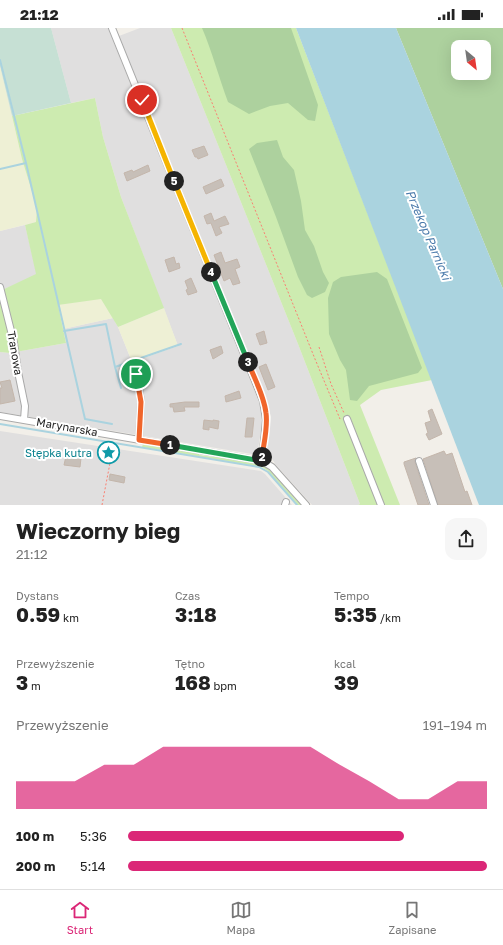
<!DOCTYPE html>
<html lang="pl">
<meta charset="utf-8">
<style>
:root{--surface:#fff;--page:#f6f6f6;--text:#222;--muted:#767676;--line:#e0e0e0;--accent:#db2777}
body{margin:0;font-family:"Golos Text",sans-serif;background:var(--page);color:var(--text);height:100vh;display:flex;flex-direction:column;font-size:15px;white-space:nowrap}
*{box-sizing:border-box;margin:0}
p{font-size:13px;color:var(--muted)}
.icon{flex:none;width:22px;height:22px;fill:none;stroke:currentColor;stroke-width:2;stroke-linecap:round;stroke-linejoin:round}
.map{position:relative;height:477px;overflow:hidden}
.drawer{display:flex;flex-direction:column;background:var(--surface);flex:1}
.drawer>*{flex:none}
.needle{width:26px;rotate:151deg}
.fabs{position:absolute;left:451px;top:12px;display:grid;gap:8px}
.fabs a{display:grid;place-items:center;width:40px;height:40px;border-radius:8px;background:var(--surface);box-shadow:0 4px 16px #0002;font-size:20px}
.pin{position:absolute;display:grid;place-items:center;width:34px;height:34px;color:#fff;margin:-17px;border:2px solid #fff;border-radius:50%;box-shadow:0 1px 4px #0007}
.km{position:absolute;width:20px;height:20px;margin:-10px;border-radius:50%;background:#222;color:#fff;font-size:11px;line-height:20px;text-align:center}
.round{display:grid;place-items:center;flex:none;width:42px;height:42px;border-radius:12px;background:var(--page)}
.summary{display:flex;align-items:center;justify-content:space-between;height:68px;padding:0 16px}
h1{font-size:22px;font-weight:700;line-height:30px}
.metrics{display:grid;grid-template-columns:repeat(3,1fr);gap:6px;height:68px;padding:4px 16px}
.metrics div{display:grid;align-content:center}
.metrics b{font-size:20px;font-weight:700}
.metrics small{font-size:11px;font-weight:400}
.metrics p{font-size:11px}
.chart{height:112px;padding:8px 16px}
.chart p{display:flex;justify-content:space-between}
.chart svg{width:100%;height:72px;margin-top:4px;fill:var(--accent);opacity:.7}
ul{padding:0 16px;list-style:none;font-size:13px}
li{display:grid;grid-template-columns:64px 48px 1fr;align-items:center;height:30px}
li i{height:10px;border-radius:5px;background:var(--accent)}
.status{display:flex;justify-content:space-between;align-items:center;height:28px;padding:0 20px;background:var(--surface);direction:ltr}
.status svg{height:11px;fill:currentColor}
.menu{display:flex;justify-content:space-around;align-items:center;height:56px;border-top:1px solid var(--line);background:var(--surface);font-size:11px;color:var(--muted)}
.menu a{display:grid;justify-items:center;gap:2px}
.menu .selected{color:var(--accent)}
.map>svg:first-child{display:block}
.residential{fill:#e0dfdf}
.farmland{fill:#eef0d5}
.grass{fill:#cdebb0}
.forest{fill:#add19e;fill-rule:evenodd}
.wetland{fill:#c6e0d4}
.water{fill:#aad3df}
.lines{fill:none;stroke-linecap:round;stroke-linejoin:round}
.stream{stroke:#aad3df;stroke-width:2}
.building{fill:#c7bfb8;stroke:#c4b6ab}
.minor-casing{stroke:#a9a9a9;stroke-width:8}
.path{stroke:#fa8072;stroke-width:1;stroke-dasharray:2 2;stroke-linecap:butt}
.minor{stroke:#fff;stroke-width:6}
.split-1-casing{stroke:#fff;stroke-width:8}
.split-2-casing{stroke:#fff;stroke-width:8}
.split-3-casing{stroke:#fff;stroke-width:8}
.split-4-casing{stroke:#fff;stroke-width:8}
.split-5-casing{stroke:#fff;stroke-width:8}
.split-6-casing{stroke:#fff;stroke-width:8}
.split-1{stroke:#f0652b;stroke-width:5}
.split-2{stroke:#22a559;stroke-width:5}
.split-3{stroke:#f0652b;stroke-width:5}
.split-4{stroke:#22a559;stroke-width:5}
.split-5{stroke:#f5b400;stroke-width:5}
.split-6{stroke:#f5b400;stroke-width:5}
.labels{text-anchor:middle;stroke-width:4;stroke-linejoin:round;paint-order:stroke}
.street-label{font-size:11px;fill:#222;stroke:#fff}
.culture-label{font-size:11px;fill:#0d838f;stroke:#fff;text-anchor:end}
.water-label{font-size:12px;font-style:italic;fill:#4a7aab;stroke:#fff}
</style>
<div class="status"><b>21:12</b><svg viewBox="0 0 49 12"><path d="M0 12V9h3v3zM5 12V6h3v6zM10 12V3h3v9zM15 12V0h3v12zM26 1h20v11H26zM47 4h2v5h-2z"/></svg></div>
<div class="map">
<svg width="503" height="477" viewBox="0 0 503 477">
<rect width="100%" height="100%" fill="#f2efe9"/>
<path class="residential" d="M51 0H108L261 379 263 392 257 426H252L0 384V324L10 325 66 315 63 301 113 290 118 299 132 334 178 318 121 169 103 109 95 70 71 75Z
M140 0H171L298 316 360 476 358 477H312L276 437 269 426 267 419 271 389 267 376 232 285 119 8Z
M25 197 37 247 0 263V203Z
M0 403 261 443 265 446 292 477H0Z"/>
<path class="farmland" d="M0 38 22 131 37 180 36 194 0 203Z
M101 270 113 290 63 301 57 277Z
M164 280 178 318 132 334 118 299Z"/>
<path class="grass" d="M171 0H296L432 352 381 362 360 377 400 477H358L360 476 298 316Z
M95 70 103 109 121 169 164 280 118 299 101 271 58 277 66 315 10 325 0 324V263L36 246 25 197 36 194 37 180 22 131 12 88Z
M143 416 199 426V427L213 429V428L261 436 266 439 271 443 302 477H298L268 443 262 439 142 419Z"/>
<path class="forest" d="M202 0H291L318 77 315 93 308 92 288 75 270 78 249 86 228 74C219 50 212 23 202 0Z
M396 0H503V261ZM458 19H484V45H458Z
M277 112 283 129 294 142 301 173 305 202 314 218 323 244 329 255 325 264 312 270 307 267 298 249 276 189 249 121 257 115Z
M377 244 387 251 422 340 418 345 369 358 357 373 350 372 346 342 340 332 329 306 328 270 333 254 341 249Z"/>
<path class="wetland" d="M0 0H51L71 75 12 88 0 38Z"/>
<path class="water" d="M296 0H396L503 261V477H479Z"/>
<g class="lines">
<path class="stream" d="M0 32 26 135 85 391 112 396
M0 141 26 135
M64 303 106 296 115 339 181 316
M115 339 121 360
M0 396 259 439 268 444 297 477"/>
</g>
<path class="building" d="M204 118 208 127 198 131 197 129H195L192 122Z
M148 137 150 143 127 153 124 145 132 142 133 144Z
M221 151 224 158 206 166 203 159Z
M211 185 214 193 225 188 229 196 219 199 222 205 216 208 211 195 207 196 204 188Z
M221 224 225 235 237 231 240 239 235 241 240 255 233 257 230 250 224 253 214 227Z
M174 229 176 236 179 235 180 240 169 244 165 232Z
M191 250 197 264 188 267 186 262 188 261 185 253Z
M264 303 267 315 260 317 256 306Z
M221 318 223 325 213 331 210 322Z
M266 336 275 359 268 362 259 339Z
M10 352 15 373 0 376V360H2L0 354Z
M239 363 241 370 226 374 225 368Z
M185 374H199V379H184L185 383 174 384 173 379H170V376Z
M432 381 442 406 429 412 426 406 428 405 425 395 431 393 428 383Z
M247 390H254L252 409H245Z
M204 392 213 393V392L219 393 218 401 209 399V402L203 401Z
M444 423 446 427 452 425 465 464 467 463 472 477H438L423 431Z
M66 428 81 430 80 439 64 437Z
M416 430 415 434 429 477H418L404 436V434Z
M110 446 125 449 124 455 109 452Z"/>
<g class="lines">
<defs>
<path id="minor" d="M112 0 263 373 266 392 262 433
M0 259 14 315 18 344 25 378 24 392
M137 346 141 374 139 412
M0 388 262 433 272 439 306 477
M347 391 381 477
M419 433 434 477
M285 477 286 474"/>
</defs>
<use href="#minor" class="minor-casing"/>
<path class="path" d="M182 0 315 331 340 391
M319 319 331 356 344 385
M102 477 114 414"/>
<use href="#minor" class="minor"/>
</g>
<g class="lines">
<defs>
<path id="split-1" d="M136 346 141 374 139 412 170 417"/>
<path id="split-2" d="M170 417 262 433V429"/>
<path id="split-3" d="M248 334C254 350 264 367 266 385 268 399 264 414 262 429"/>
<path id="split-4" d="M211 244 248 334"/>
<path id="split-5" d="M174 153 211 244"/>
<path id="split-6" d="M142 72 174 153"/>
</defs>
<use href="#split-1" class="split-1-casing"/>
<use href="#split-2" class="split-2-casing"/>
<use href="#split-3" class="split-3-casing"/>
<use href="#split-4" class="split-4-casing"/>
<use href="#split-5" class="split-5-casing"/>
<use href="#split-6" class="split-6-casing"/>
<use href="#split-1" class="split-1"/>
<use href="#split-2" class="split-2"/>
<use href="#split-3" class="split-3"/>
<use href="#split-4" class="split-4"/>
<use href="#split-5" class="split-5"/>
<use href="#split-6" class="split-6"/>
</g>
<defs>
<symbol id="sight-ring" viewBox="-11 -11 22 22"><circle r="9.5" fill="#fff" stroke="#0f9aa8" stroke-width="1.5"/><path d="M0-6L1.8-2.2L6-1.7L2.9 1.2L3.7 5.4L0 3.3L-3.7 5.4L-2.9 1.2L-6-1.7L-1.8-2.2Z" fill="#0f9aa8"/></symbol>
</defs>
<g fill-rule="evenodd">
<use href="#sight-ring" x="96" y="412" width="25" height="25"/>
</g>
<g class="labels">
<g class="street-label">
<text transform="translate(15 325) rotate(80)" y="4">Tranowa</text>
<text transform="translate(67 399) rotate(10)" y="4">Marynarska</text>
</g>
<g class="culture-label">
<text x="92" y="429">Stępka kutra</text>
</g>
<g class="water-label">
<text transform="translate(428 207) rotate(67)" y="4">Przekop Parnicki</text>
</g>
</g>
</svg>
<div class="fabs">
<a><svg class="needle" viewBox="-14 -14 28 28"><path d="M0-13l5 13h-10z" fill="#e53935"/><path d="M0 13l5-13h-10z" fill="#767676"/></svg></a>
</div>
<div class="pin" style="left:136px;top:346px;background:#1e9e55"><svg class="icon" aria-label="arrive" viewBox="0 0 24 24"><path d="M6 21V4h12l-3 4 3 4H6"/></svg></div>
<div class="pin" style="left:142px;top:72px;background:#d93025"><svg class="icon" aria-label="check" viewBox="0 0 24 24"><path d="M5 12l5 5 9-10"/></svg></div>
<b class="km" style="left:170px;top:417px">1</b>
<b class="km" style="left:262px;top:429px">2</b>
<b class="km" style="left:248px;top:334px">3</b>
<b class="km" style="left:211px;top:244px">4</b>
<b class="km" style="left:174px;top:153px">5</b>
</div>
<section class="drawer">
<div class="summary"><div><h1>Wieczorny bieg</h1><p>21:12</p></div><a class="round"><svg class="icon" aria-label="share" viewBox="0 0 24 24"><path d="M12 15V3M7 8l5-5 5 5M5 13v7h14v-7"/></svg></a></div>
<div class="metrics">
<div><p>Dystans</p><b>0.59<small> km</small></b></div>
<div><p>Czas</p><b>3:18</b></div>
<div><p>Tempo</p><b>5:35<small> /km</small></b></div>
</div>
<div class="metrics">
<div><p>Przewyższenie</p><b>3<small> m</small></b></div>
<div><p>Tętno</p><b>168<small> bpm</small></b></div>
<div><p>kcal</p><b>39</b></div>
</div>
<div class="chart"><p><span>Przewyższenie</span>191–194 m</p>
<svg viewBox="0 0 160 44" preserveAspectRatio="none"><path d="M0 44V27L10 27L20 27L30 17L40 17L50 6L60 6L70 6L80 6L90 6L100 6L110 17L120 27L130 38L140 38L150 27L160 27V44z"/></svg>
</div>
<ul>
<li><b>100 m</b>5:36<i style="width:77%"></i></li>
<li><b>200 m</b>5:14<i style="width:100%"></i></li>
</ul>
</section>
<nav class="menu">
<a class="selected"><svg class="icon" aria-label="home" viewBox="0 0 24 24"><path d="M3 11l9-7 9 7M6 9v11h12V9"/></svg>Start</a>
<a><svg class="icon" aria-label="map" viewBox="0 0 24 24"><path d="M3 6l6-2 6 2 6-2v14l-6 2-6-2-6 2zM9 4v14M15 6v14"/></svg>Mapa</a>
<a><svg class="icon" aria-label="saved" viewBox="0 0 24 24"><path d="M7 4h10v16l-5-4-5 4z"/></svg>Zapisane</a>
</nav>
